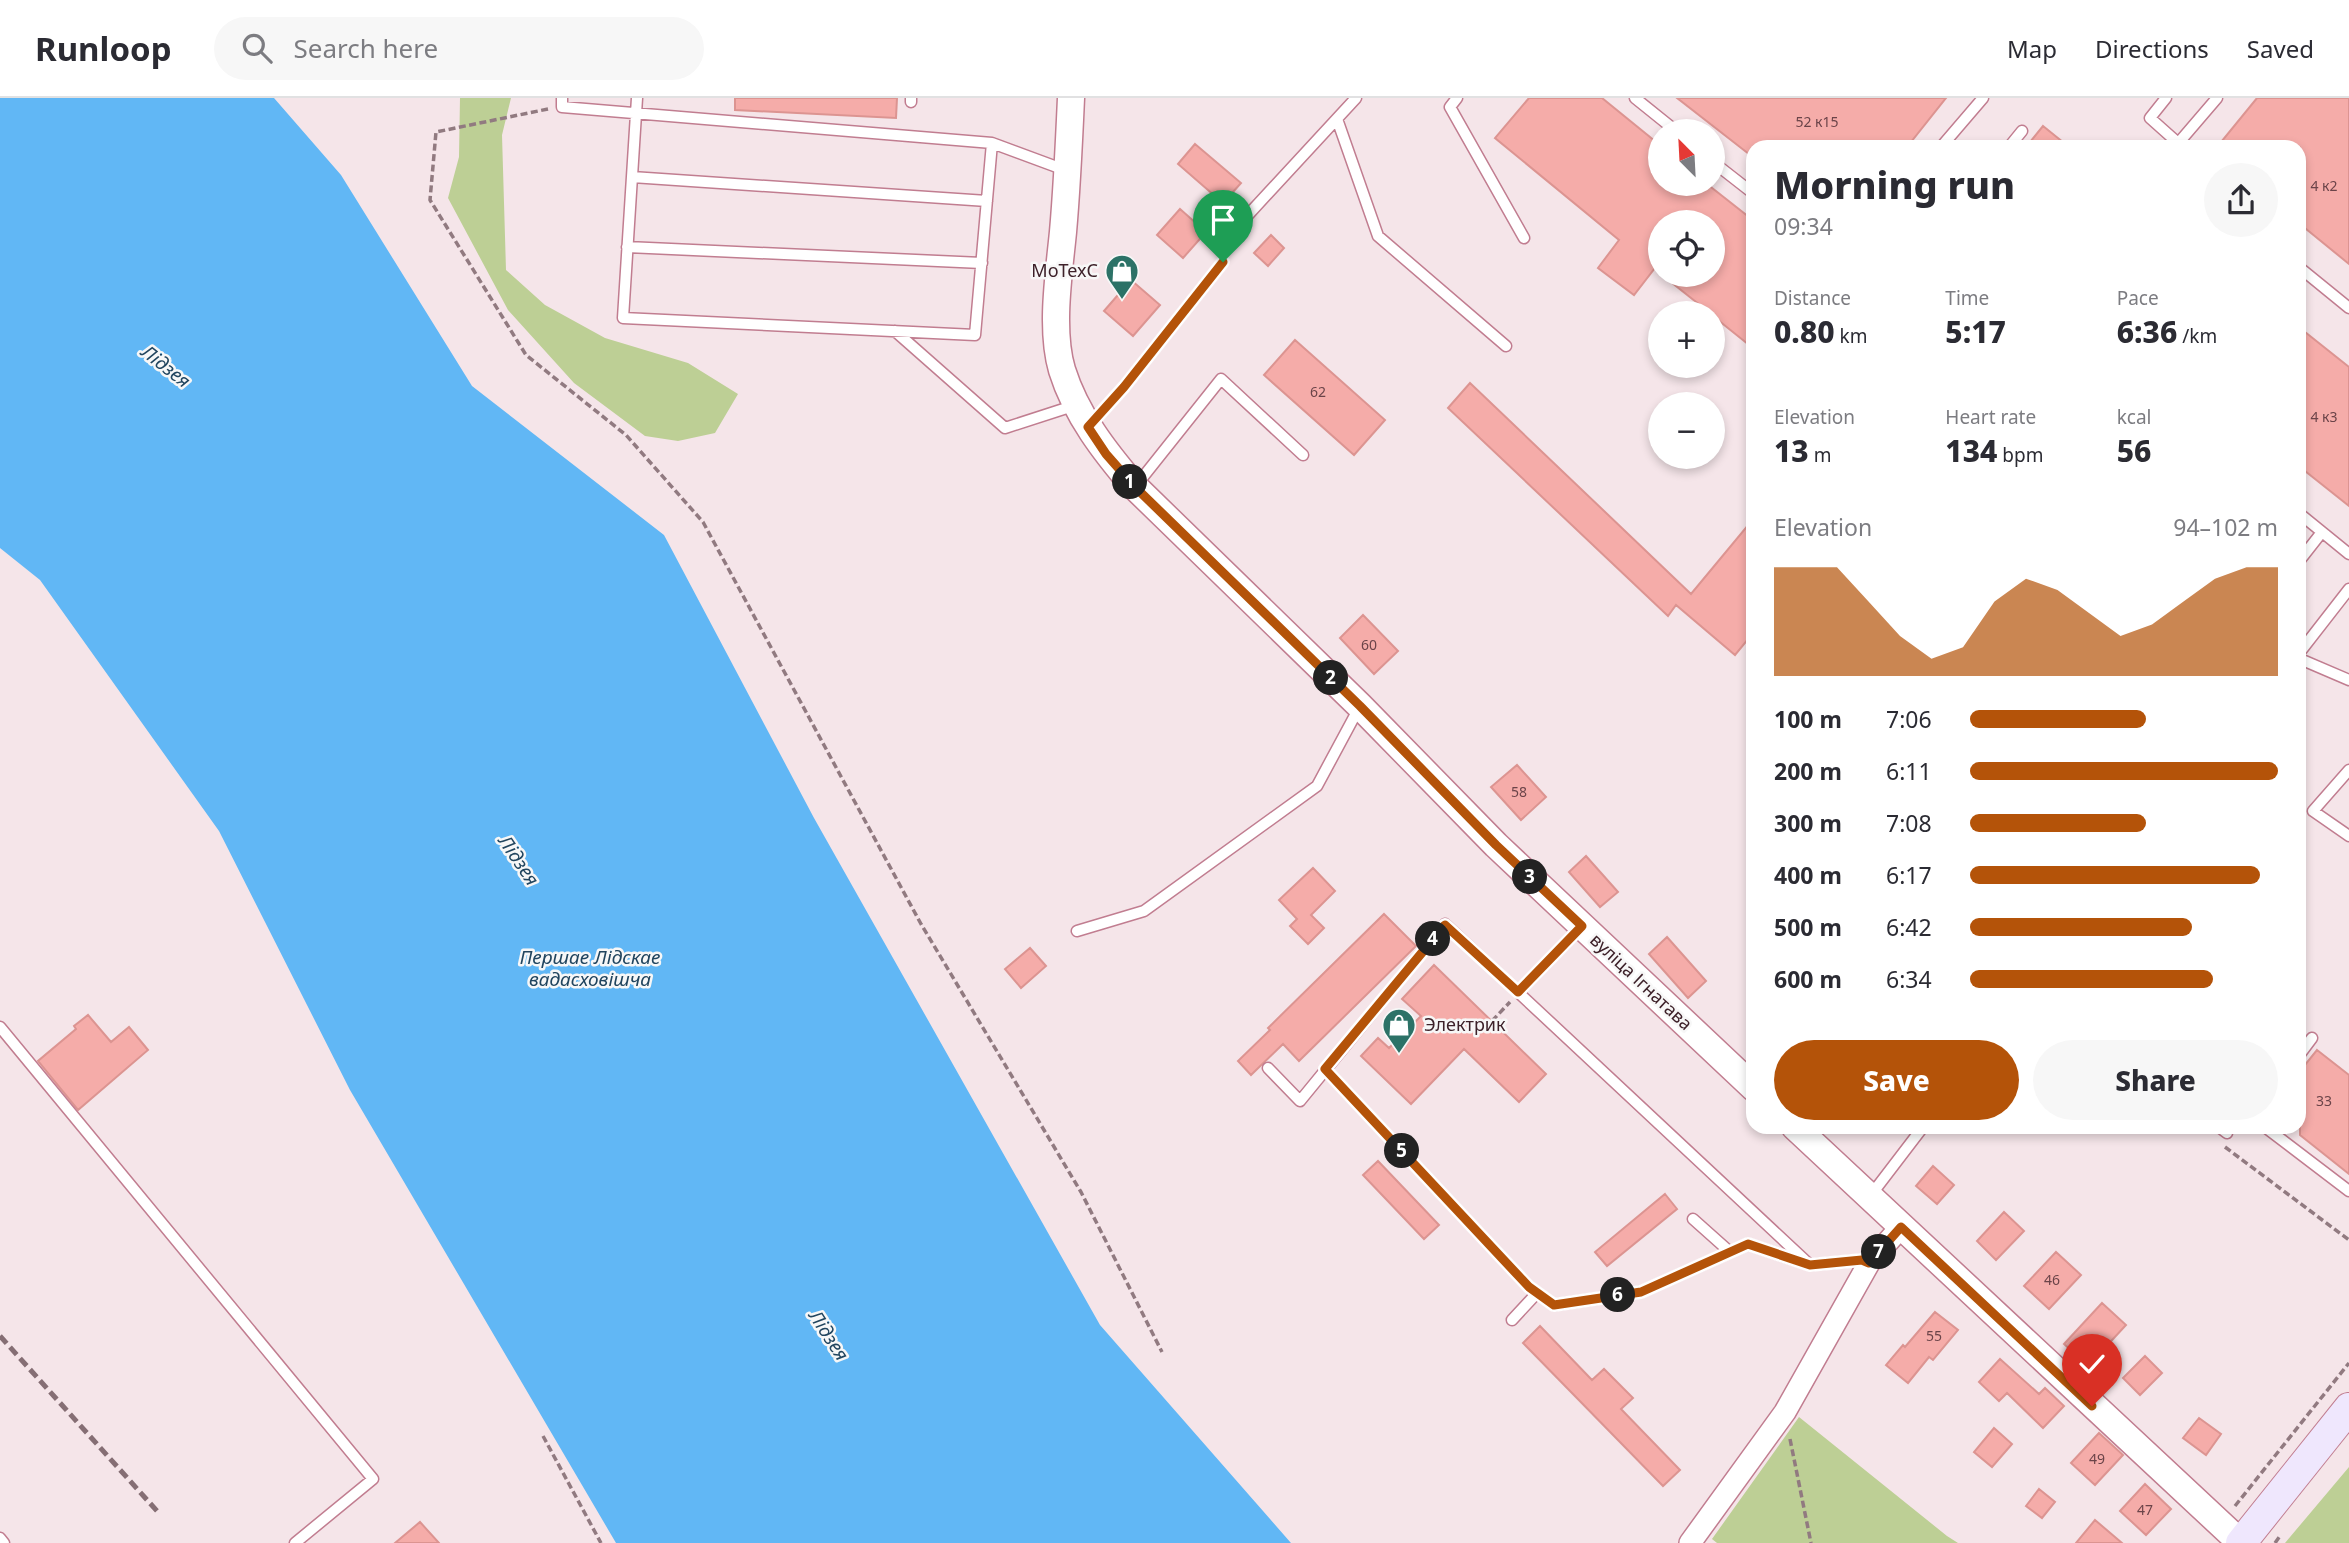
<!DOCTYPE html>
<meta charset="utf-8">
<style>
:root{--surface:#fff;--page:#f7f7f7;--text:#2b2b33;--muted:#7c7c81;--line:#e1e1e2;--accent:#b45309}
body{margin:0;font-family:"Noto Sans",sans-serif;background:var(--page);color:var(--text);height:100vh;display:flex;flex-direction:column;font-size:26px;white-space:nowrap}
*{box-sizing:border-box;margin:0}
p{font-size:23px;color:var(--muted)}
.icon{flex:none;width:38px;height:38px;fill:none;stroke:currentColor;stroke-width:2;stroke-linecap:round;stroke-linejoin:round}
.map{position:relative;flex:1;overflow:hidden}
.sheet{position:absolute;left:1746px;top:42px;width:560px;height:994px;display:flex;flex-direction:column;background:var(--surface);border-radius:21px;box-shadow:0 4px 10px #0003}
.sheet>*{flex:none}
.needle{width:46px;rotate:336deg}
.controls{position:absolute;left:1648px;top:21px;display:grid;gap:14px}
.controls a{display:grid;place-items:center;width:77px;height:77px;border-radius:50%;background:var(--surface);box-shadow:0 4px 10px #0003;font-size:35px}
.pin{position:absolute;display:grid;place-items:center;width:60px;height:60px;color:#fff;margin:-72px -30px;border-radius:50% 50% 50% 0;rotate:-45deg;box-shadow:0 0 7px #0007}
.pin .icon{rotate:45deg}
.km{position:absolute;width:35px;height:35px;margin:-18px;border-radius:50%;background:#222;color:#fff;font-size:19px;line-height:35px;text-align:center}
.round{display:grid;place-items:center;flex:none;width:74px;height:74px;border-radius:37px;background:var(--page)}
.overview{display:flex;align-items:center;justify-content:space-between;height:119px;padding:0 28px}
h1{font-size:38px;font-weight:800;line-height:52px}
.figures{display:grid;grid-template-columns:repeat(3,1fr);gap:10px;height:119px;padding:7px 28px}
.figures div{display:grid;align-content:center}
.figures b{font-size:30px;font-weight:800}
.figures small{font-size:19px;font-weight:400}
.figures p{font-size:19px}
.chart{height:196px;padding:14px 28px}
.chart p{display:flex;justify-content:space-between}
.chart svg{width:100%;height:126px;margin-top:7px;fill:var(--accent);opacity:.7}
.cta{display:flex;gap:14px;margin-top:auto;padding:14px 28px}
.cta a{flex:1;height:80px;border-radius:42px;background:var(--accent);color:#fff;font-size:28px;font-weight:800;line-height:80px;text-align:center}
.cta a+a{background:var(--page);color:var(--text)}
ul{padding:0 28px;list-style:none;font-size:23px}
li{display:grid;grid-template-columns:112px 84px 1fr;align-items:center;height:52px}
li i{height:18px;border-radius:9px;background:var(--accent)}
header{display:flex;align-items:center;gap:42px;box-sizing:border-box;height:98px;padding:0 35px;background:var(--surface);border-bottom:2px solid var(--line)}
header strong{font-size:33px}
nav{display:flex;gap:38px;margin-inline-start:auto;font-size:24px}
.search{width:490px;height:63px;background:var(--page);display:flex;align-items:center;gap:18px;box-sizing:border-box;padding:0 24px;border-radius:38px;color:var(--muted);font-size:26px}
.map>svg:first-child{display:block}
.green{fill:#bdcf95}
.water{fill:#61b7f5}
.building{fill:#f5aca9;stroke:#dc9491;stroke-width:2}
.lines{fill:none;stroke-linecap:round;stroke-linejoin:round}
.service-casing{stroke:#c17d90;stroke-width:13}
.minor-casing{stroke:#c17d90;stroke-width:24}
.tertiary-casing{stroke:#c17d90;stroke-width:29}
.secondary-casing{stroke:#c17d90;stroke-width:32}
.path{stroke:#917a80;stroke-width:3.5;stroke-dasharray:7 3.5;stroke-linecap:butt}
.service{stroke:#fff;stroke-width:10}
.minor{stroke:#fff;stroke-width:21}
.tertiary{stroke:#fff;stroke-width:26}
.secondary{stroke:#efe7fd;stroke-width:30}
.rail{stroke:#856e74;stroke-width:5;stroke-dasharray:10 5;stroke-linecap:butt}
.route-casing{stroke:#fff;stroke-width:14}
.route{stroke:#b45309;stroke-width:9}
.labels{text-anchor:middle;stroke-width:5;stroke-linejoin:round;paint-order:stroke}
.number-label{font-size:14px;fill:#6b4449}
.poi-label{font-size:18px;fill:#3d2129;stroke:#f7f7f7;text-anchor:end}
.street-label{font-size:18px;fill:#3d2129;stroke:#f7f7f7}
.water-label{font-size:19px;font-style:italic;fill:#21455f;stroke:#f7f7f7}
</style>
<header>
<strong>Runloop</strong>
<div class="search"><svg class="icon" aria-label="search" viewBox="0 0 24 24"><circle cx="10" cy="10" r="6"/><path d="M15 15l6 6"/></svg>Search here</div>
<nav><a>Map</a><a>Directions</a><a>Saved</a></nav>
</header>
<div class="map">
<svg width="2349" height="1445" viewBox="0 0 2349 1445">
<rect width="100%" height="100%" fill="#f5e5e9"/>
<path class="green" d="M460 0H511L502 37 506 172 545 207 605 240 688 265 738 296 715 335 678 343 645 338 574 285 508 212 448 100 459 59Z
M1799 1319 1947 1438 1958 1445H1717L1712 1441Z
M2349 1369V1445H2285Z"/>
<path class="water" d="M0 0H274L341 77 472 288 664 437 814 720 1100 1227 1291 1445H616L350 992 219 733 40 482 0 450Z"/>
<path class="building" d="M735 0H897L896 20 735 12Z
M1529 0H1602L1661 48V86H1707L1754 123V251L1713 218V215H1710L1662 177H1713V124H1661V175L1655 170 1634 197 1598 170 1619 142 1495 40Z
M1677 0H1946L1907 49H1754V60Z
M2257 0H2349V166L2300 126V49H2217Z
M2043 28 2069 49H2026Z
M1195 46 1241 85 1223 105 1178 66Z
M1180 111 1206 134 1183 160 1157 137Z
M1271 137 1284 150 1268 168 1254 155Z
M1131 182 1160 207 1133 238 1104 213Z
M2300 230 2349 269V408L2300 369Z
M1295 242 1385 322 1354 357 1264 277Z
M1470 285 1691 496 1754 420V534L1735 557 1676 507 1668 518 1448 310Z
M1363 517 1398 553 1374 576 1340 540Z
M1517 667 1546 699 1521 722 1491 689Z
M1586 758 1618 794 1600 809 1569 774Z
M1313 770 1335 793 1311 817 1324 830 1308 846 1290 828 1297 821 1279 802Z
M1384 816 1416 848 1299 963 1283 946 1251 977 1238 963 1270 932 1268 930Z
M1667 839 1706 883 1688 900 1649 856Z
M1030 850 1046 868 1021 890 1005 871Z
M1434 867 1546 976 1519 1004 1464 951 1411 1006 1361 958 1378 940 1389 950 1421 918 1402 901Z
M88 917 111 944 129 929 148 952 78 1012 38 963 76 931 74 928Z
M2317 952 2349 977V1076L2300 1037V973Z
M1378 1063 1439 1127 1424 1141 1363 1077Z
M1933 1068 1954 1087 1937 1106 1916 1088Z
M1665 1096 1677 1111 1607 1168 1595 1154Z
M2004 1114 2024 1133 1996 1162 1977 1143Z
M2056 1154 2081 1177 2049 1211 2024 1188Z
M2102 1205 2126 1227 2088 1268 2064 1246Z
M1935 1214 1958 1232 1933 1262 1929 1259 1908 1285 1886 1267 1903 1247 1905 1249Z
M1540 1228 1592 1282 1604 1271 1633 1300 1621 1311 1680 1372 1663 1388 1523 1245Z
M2145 1258 2162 1275 2140 1297 2123 1280Z
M2000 1261 2039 1296 2045 1290 2064 1308 2043 1330 2007 1295 1999 1303 1979 1284Z
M2199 1320 2221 1336 2206 1357 2183 1340Z
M1994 1330 2012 1346 1992 1369 1974 1354Z
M2099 1335 2123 1357 2095 1387 2071 1365Z
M2145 1386 2171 1411 2146 1437 2120 1413Z
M2039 1391 2055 1404 2042 1420 2026 1408Z
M2095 1422 2122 1445H2076Z
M420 1424 439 1445H395Z"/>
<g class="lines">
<defs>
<path id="service" d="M562 0V9L992 45 1065 72
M637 0 623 220 975 237 992 45
M1457 0 1450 9 1524 140
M1635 0 1676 33
M2166 0 2150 20 2178 45
M911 4V0
M1337 21 1378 138 1506 248
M1941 49 1983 0
M2009 49 2022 33
M2175 49 2217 0
M1713 64 1754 96
M632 79 987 103
M1247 118 1356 0
M627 149 982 165
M2300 170 2349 210
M895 233 1005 330 1076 307
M1090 327 1124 289 1223 164
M1135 389 1221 281 1303 357
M2300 416 2349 456
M2300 462 2322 434
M2300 554 2349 491
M2300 561 2349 582
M2349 672 2313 713 2349 738
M1077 833 1144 813 1317 688 1360 608
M1518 894 1582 828
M0 929 373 1381 295 1445
M2300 956 2312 940
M1268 970 1300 1003 1445 826 1810 1167
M1325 971 1529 1189 1554 1207 1641 1194 1748 1146 1810 1167 1862 1162 1869 1165
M2219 1029 2227 1035
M2265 1029 2349 1093
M1871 1097 1923 1029
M1693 1121 1730 1154
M1512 1222 1537 1195
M0 1440 4 1445"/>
<path id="minor" d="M1690 1445 1785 1314 1869 1165 1901 1129"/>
<path id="tertiary" d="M1071 0C1069 45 1067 89 1063 134 1059 175 1050 232 1062 272 1076 317 1105 354 1135 389L1360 608 1496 747 1754 990
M1795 1029 2241 1445"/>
<path id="secondary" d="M2241 1445 2349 1310"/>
</defs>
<use href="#service" class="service-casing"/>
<use href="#minor" class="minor-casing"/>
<use href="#tertiary" class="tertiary-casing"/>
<use href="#secondary" class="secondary-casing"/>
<path class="path" d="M548 11 436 34 430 102 526 257 626 337 703 424 921 826 1081 1094 1162 1254
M1492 923 1510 904
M2225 1049 2349 1142
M543 1338 601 1445
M1790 1341 1811 1445
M2235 1408 2349 1265
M2275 1445 2280 1438"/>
<use href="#service" class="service"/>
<use href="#minor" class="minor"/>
<use href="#tertiary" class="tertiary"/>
<use href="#secondary" class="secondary"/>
<path class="rail" d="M0 1238 157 1413"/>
</g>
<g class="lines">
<defs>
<path id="route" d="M1223 164 1124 289 1088 329 1106 356 1135 389 1360 608 1496 747 1582 828 1518 894 1445 827 1325 971 1529 1189 1554 1207 1641 1194 1748 1146 1810 1167 1862 1162 1869 1165 1901 1129 2092 1308"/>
</defs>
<use href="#route" class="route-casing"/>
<use href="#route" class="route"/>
</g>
<defs>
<symbol id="shop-pin" viewBox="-11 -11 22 30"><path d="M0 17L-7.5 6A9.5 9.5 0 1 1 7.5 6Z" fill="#2c7267" stroke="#f7f7f7"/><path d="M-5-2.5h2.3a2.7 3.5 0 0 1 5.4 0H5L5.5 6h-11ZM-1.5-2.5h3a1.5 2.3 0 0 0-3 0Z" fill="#fff"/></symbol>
</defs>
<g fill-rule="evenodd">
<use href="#shop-pin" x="1103" y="154" width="38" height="52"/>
<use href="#shop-pin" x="1380" y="908" width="38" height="52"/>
</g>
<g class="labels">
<g class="number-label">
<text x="1817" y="29">52 к15</text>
<text x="2324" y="93">4 к2</text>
<text x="1318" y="299">62</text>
<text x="2324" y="324">4 к3</text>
<text x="1369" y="552">60</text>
<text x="1519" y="699">58</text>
<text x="2324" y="1008">33</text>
<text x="2052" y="1187">46</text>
<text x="1934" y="1243">55</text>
<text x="2097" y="1366">49</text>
<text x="2145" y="1417">47</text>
</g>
<g class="poi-label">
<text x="1098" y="179">MoTexC</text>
<text x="1424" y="933" text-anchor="start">Электрик</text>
</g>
<g class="street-label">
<text transform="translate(1641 884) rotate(43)" y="6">вуліца Ігнатава</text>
</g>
<g class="water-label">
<text transform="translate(166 268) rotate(38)" y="7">Лідзея</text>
<text transform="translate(519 762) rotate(56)" y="7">Лідзея</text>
<text x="590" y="866">Першае Лідскае<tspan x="590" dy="22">вадасховішча</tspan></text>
<text transform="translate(829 1237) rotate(57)" y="7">Лідзея</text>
</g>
</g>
</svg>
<div class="controls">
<a><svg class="needle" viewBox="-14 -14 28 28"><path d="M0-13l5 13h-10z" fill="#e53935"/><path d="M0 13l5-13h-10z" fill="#7c7c81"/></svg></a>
<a><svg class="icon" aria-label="locate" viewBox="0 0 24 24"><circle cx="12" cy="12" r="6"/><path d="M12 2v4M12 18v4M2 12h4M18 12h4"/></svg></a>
<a>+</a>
<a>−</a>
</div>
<div class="pin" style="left:1223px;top:164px;background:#1e9e55"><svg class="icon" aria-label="arrive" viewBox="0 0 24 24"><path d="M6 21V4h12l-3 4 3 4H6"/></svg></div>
<div class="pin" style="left:2092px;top:1308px;background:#d93025"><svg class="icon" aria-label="check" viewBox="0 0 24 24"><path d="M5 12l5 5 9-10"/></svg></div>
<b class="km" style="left:1130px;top:384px">1</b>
<b class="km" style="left:1331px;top:580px">2</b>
<b class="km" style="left:1530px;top:779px">3</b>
<b class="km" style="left:1433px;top:841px">4</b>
<b class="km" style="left:1402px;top:1053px">5</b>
<b class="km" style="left:1618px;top:1197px">6</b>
<b class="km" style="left:1879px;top:1154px">7</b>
<section class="sheet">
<div class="overview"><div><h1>Morning run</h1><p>09:34</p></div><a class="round"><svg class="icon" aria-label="share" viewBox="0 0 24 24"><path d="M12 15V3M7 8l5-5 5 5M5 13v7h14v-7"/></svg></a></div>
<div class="figures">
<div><p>Distance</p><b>0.80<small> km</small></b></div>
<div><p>Time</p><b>5:17</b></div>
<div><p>Pace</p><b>6:36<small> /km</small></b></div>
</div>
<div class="figures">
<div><p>Elevation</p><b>13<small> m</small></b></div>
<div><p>Heart rate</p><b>134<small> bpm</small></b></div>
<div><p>kcal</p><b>56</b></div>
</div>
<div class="chart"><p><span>Elevation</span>94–102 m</p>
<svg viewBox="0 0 160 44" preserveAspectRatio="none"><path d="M0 44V6L10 6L20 6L30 18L40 30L50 38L60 34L70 18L80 10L90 14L100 22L110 30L120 26L130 18L140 10L150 6L160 6V44z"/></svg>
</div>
<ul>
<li><b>100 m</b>7:06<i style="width:57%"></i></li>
<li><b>200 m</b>6:11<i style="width:100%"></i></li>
<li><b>300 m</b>7:08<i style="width:57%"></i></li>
<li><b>400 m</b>6:17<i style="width:94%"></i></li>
<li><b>500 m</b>6:42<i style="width:72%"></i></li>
<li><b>600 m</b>6:34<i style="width:79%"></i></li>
</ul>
<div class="cta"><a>Save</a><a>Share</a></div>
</section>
</div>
